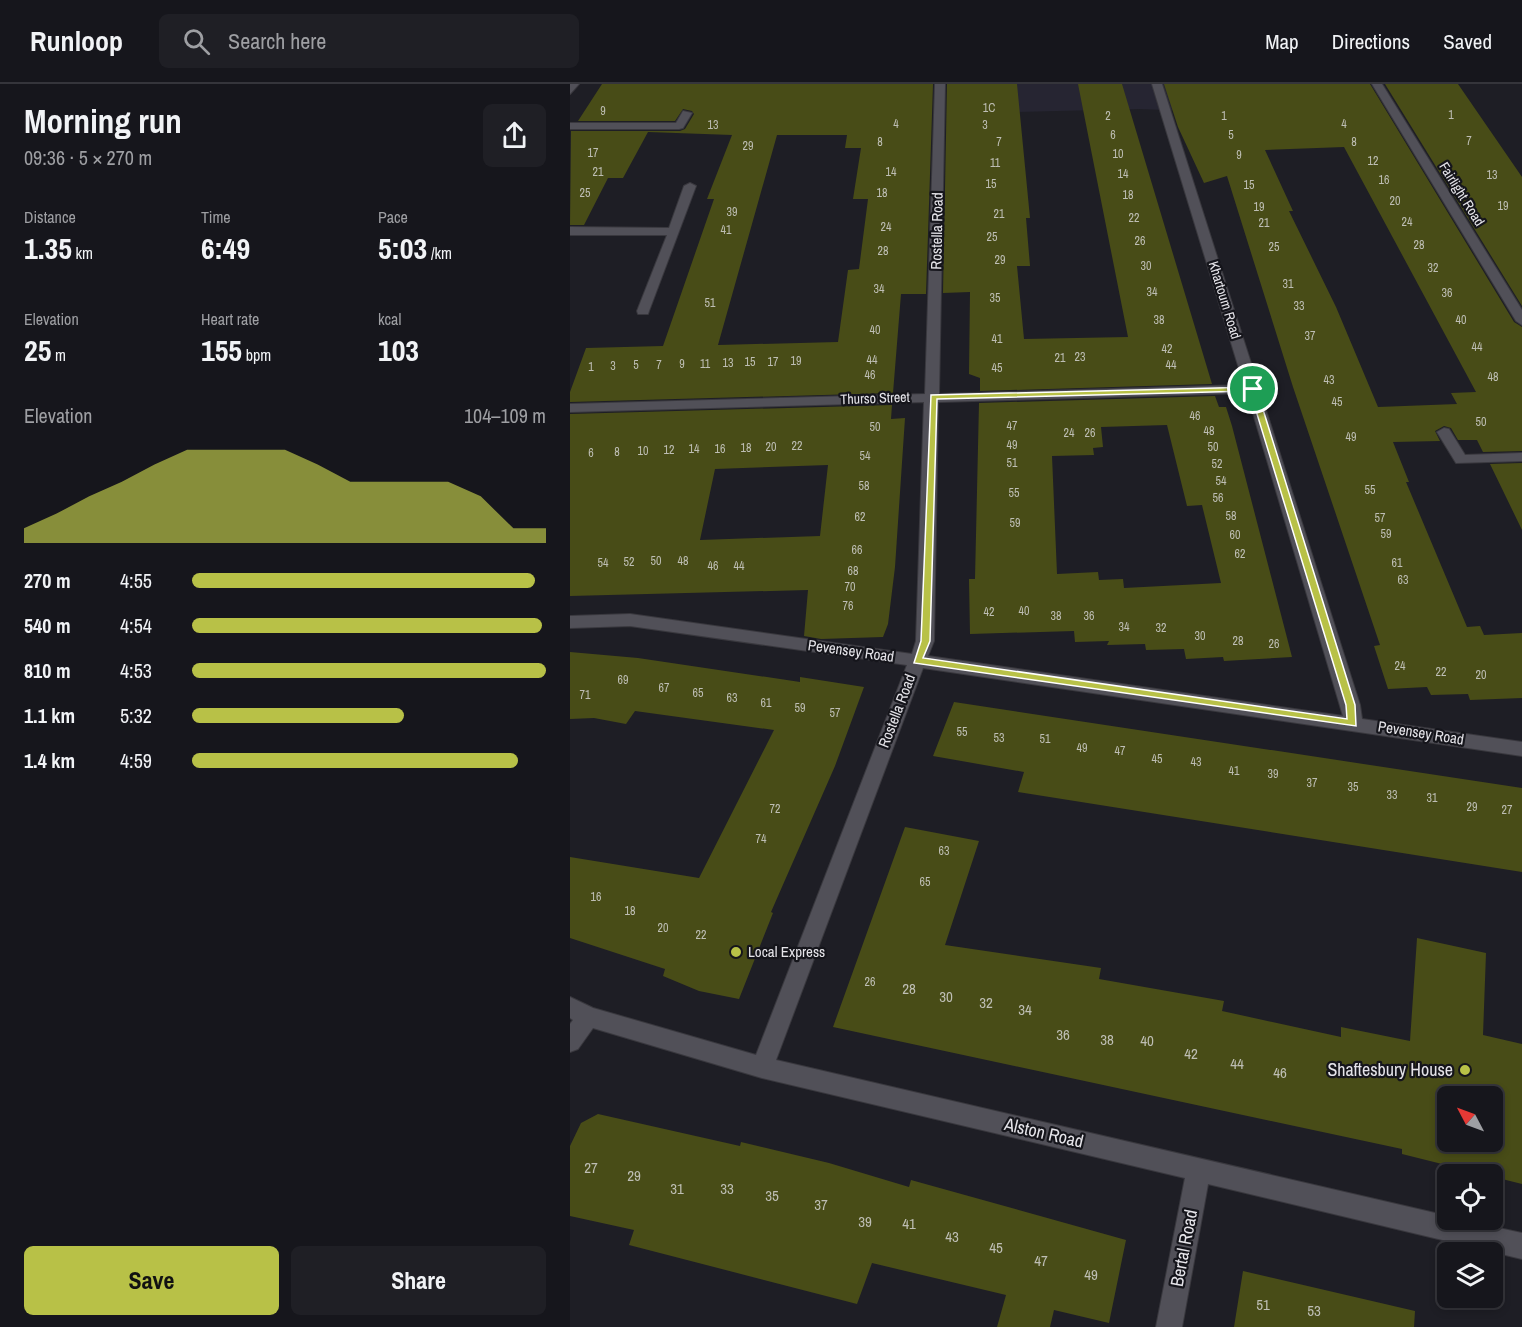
<!DOCTYPE html>
<meta charset="utf-8">
<style>
:root{--surface:#16161c;--page:#1f1f25;--text:#f1f3f6;--muted:#9e9fa3;--line:#35353b;--accent:#b8c147}
body{margin:0;font-family:"Archivo Narrow",sans-serif;background:var(--page);color:var(--text);height:100vh;display:flex;flex-direction:column;font-size:22px;white-space:nowrap}
*{box-sizing:border-box;margin:0}
p{font-size:20px;color:var(--muted)}
.icon{flex:none;width:33px;height:33px;fill:none;stroke:currentColor;stroke-width:2;stroke-linecap:round;stroke-linejoin:round}
.map{position:relative;flex:1;overflow:hidden}
.drawer{display:flex;flex-direction:column;background:var(--surface);width:570px}
.drawer>*{flex:none}
.needle{width:39px;rotate:311deg}
.buttons{position:absolute;left:867px;top:1002px;display:grid;gap:12px}
.buttons a{display:grid;place-items:center;width:66px;height:66px;border-radius:9px;background:var(--surface);box-shadow:0 3px 9px #0003,0 0 0 2px var(--line);font-size:30px}
.pin{position:absolute;display:grid;place-items:center;width:51px;height:51px;color:#fff;margin:-26px;border:3px solid #fff;border-radius:50%;box-shadow:0 2px 6px #0007}
.round{display:grid;place-items:center;flex:none;width:63px;height:63px;border-radius:9px;background:var(--page)}
.headline{display:flex;align-items:center;justify-content:space-between;height:102px;padding:0 24px}
h1{font-size:33px;font-weight:700;line-height:45px}
.stats{display:grid;grid-template-columns:repeat(3,1fr);gap:9px;height:102px;padding:6px 24px}
.stats div{display:grid;align-content:center}
.stats b{font-size:30px;font-weight:700}
.stats small{font-size:16px;font-weight:400}
.stats p{font-size:16px}
.chart{height:168px;padding:12px 24px}
.chart p{display:flex;justify-content:space-between}
.chart svg{width:100%;height:108px;margin-top:6px;fill:var(--accent);opacity:.7}
.cta{display:flex;gap:12px;margin-top:auto;padding:12px 24px}
.cta a{flex:1;height:69px;border-radius:9px;background:var(--accent);color:#111;font-size:24px;font-weight:700;line-height:69px;text-align:center}
.cta a+a{background:var(--page);color:var(--text)}
ul{padding:0 24px;list-style:none;font-size:20px}
li{display:grid;grid-template-columns:96px 72px 1fr;align-items:center;height:45px}
li i{height:15px;border-radius:8px;background:var(--accent)}
header{display:flex;align-items:center;gap:36px;box-sizing:border-box;height:84px;padding:0 30px;background:var(--surface);border-bottom:2px solid var(--line)}
header strong{font-size:28px}
nav{display:flex;gap:33px;margin-inline-start:auto;font-size:21px}
.search{width:420px;height:54px;background:var(--page);display:flex;align-items:center;gap:15px;box-sizing:border-box;padding:0 21px;border-radius:9px;color:var(--muted);font-size:22px}
main{display:flex;flex:1;min-height:0}
.map>svg:first-child{display:block}
.built{fill:#262532}
.building{fill:#484c17;fill-rule:evenodd}
.lines{fill:none;stroke-linecap:round;stroke-linejoin:round}
.lane-casing{stroke:#39383e;stroke-width:2}
.street-casing{stroke:#39383e;stroke-width:2}
.lane{fill:#515058;fill-rule:evenodd}
.street{fill:#515058;fill-rule:evenodd}
.route{fill:#b8c147;stroke:#fff;stroke-width:1.5;fill-rule:evenodd}
.poi-dot{fill:#b8c147;stroke:#15151b;stroke-width:2}
.labels{text-anchor:middle;stroke-width:4.5;stroke-linejoin:round;paint-order:stroke}
.number-label{font-size:12px;fill:#bebeb4}
.far-street-label{font-size:14px;fill:#e5e4e9;stroke:#15151b}
.street-label{font-size:15px;fill:#e5e4e9;stroke:#15151b}
.poi-label{font-size:15px;fill:#e5e4e9;stroke:#15151b;text-anchor:start}
.near-number-label{font-size:15px;fill:#bebeb4}
.near-poi-label{font-size:18px;fill:#e5e4e9;stroke:#15151b;text-anchor:end}
.near-street-label{font-size:18px;fill:#e5e4e9;stroke:#15151b}
</style>
<header>
<strong>Runloop</strong>
<div class="search"><svg class="icon" aria-label="search" viewBox="0 0 24 24"><circle cx="10" cy="10" r="6"/><path d="M15 15l6 6"/></svg>Search here</div>
<nav><a>Map</a><a>Directions</a><a>Saved</a></nav>
</header>
<main>
<section class="drawer">
<div class="headline"><div><h1>Morning run</h1><p>09:36 · 5 × 270 m</p></div><a class="round"><svg class="icon" aria-label="share" viewBox="0 0 24 24"><path d="M12 15V3M7 8l5-5 5 5M5 13v7h14v-7"/></svg></a></div>
<div class="stats">
<div><p>Distance</p><b>1.35<small> km</small></b></div>
<div><p>Time</p><b>6:49</b></div>
<div><p>Pace</p><b>5:03<small> /km</small></b></div>
</div>
<div class="stats">
<div><p>Elevation</p><b>25<small> m</small></b></div>
<div><p>Heart rate</p><b>155<small> bpm</small></b></div>
<div><p>kcal</p><b>103</b></div>
</div>
<div class="chart"><p><span>Elevation</span>104–109 m</p>
<svg viewBox="0 0 160 44" preserveAspectRatio="none"><path d="M0 44V38L10 32L20 25L30 19L40 12L50 6L60 6L70 6L80 6L90 12L100 19L110 19L120 19L130 19L140 25L150 38L160 38V44z"/></svg>
</div>
<ul>
<li><b>270 m</b>4:55<i style="width:97%"></i></li>
<li><b>540 m</b>4:54<i style="width:99%"></i></li>
<li><b>810 m</b>4:53<i style="width:100%"></i></li>
<li><b>1.1 km</b>5:32<i style="width:60%"></i></li>
<li><b>1.4 km</b>4:59<i style="width:92%"></i></li>
</ul>
<div class="cta"><a>Save</a><a>Share</a></div>
</section>
<div class="map">
<svg width="952" height="1243" viewBox="0 0 952 1243">
<rect width="100%" height="100%" fill="#1e1e25"/>
<path class="built" d="M380 0H783L624 27 569 25 447 28Z"/>
<path class="building" d="M32 0H363L356 210H331L323 309 0 318V308L16 264 93 262 144 115H137L162 51 78 48 53 94H38L14 141H0L1 47H110L115 45 124 30 122 27 113 25 105 37H8ZM207 51H277L275 64H291L283 115H298L289 185 278 186 268 258 148 261Z
M377 0H447L460 134H456L460 182H447L454 255 558 253 508 0H552L642 300 410 307V294L399 290 400 208 373 209Z
M594 0H800L944 238 952 243V367L913 368 907 356H888L881 344 874 342 865 347 870 357 823 358 839 398H836L897 543 910 542 914 551 952 549V614L900 616 898 610 861 611 857 603 818 605 804 562 810 561 723 303 657 92 634 99 608 43ZM774 63 906 308 881 309 887 320 808 323 766 223 719 127H723L695 66Z
M815 0H888L952 93V222Z
M645 312 649 323H656L662 342 722 573 654 577 653 573 616 575 614 565 576 566 575 560 537 561 539 557 505 558 504 547 400 550 399 495H405L409 319ZM597 341 617 422 632 421 651 499 554 504 553 495 529 496 528 488 487 490 482 372 524 371 523 364 533 363 531 343Z
M322 321 321 335 335 334 325 483 318 540 313 553 251 555 234 552 238 506 0 512V330ZM258 381 250 452 130 456 145 385Z
M952 379V446L920 380Z
M0 568 68 574 230 598V593L294 603 265 682 201 828 203 829 169 915 129 907 93 892 95 885 0 854V773L129 794 204 646 65 627 56 640 24 634 0 635Z
M384 618 952 704V788L448 708 454 688 363 672Z
M335 743 409 757 375 861 531 884 529 895 654 917 652 927 771 953V943L840 957 847 854 916 869 913 951 952 960V1100L832 1070V1065L263 943ZM878 1012H922V1058H878Z
M28 1030 170 1062 171 1058 259 1079 339 1103 341 1096 556 1156 539 1239 484 1226 480 1243H427L436 1211 302 1179 287 1220 59 1161 64 1146 0 1132V1062L11 1039Z
M673 1187 845 1227 844 1243H664Z"/>
<g class="lines">
<defs>
<path id="lane" d="M113 27 122 29 113 44 109 45H0V39H106Z
M874 344 879 345 895 371 952 369V377L886 379 867 348Z"/>
<path id="street" d="M0 0H9L0 10Z
M365 0H375L369 310 674 301 582 0H592L790 621 792 635 952 658V672L353 584 206 976 878 1132V1136H892L952 1149V1175L638 1100 612 1243H586L615 1094 192 994 23 944 8 965 0 968V940L3 936 0 934V913L23 924 186 971 337 581 60 542 0 544V532L60 530 342 570 346 557 354 318 0 328V320L355 310ZM677 309 773 632 358 572 364 557 368 318Z
M802 0H812L952 226V241L946 237Z
M120 99 126 102 79 227 78 230H68L67 227 97 151H0V143L99 144 114 102Z"/>
</defs>
<use href="#lane" class="lane-casing"/>
<use href="#street" class="street-casing"/>
<use href="#lane" class="lane"/>
<use href="#street" class="street"/>
</g>
<path class="route" d="M686 303 785 621 786 642 344 579 351 557 361 311ZM680 307 776 621 777 635 353 574 360 557 367 315Z"/>
<g class="poi-dot">
<circle cx="166" cy="868" r="6"/>
<circle cx="895" cy="986" r="6"/>
</g>
<g class="labels">
<g class="number-label">
<text x="419" y="28">1C</text>
<text x="33" y="31">9</text>
<text x="881" y="35">1</text>
<text x="538" y="36">2</text>
<text x="654" y="36">1</text>
<text x="326" y="44">4</text>
<text x="774" y="44">4</text>
<text x="143" y="45">13</text>
<text x="415" y="45">3</text>
<text x="543" y="55">6</text>
<text x="661" y="55">5</text>
<text x="899" y="61">7</text>
<text x="310" y="62">8</text>
<text x="429" y="62">7</text>
<text x="784" y="62">8</text>
<text x="178" y="66">29</text>
<text x="23" y="73">17</text>
<text x="548" y="74">10</text>
<text x="669" y="75">9</text>
<text x="803" y="81">12</text>
<text x="425" y="83">11</text>
<text x="28" y="92">21</text>
<text x="321" y="92">14</text>
<text x="553" y="94">14</text>
<text x="922" y="95">13</text>
<text x="814" y="100">16</text>
<text x="421" y="104">15</text>
<text x="679" y="105">15</text>
<text x="15" y="113">25</text>
<text x="312" y="113">18</text>
<text x="558" y="115">18</text>
<text x="825" y="121">20</text>
<text x="933" y="126">19</text>
<text x="689" y="127">19</text>
<text x="162" y="132">39</text>
<text x="429" y="134">21</text>
<text x="564" y="138">22</text>
<text x="837" y="142">24</text>
<text x="694" y="143">21</text>
<text x="316" y="147">24</text>
<text x="156" y="150">41</text>
<text x="422" y="157">25</text>
<text x="570" y="161">26</text>
<text x="849" y="165">28</text>
<text x="704" y="167">25</text>
<text x="313" y="171">28</text>
<text x="430" y="180">29</text>
<text x="576" y="186">30</text>
<text x="863" y="188">32</text>
<text x="718" y="204">31</text>
<text x="309" y="209">34</text>
<text x="582" y="212">34</text>
<text x="877" y="213">36</text>
<text x="425" y="218">35</text>
<text x="140" y="223">51</text>
<text x="729" y="226">33</text>
<text x="589" y="240">38</text>
<text x="891" y="240">40</text>
<text x="305" y="250">40</text>
<text x="740" y="256">37</text>
<text x="427" y="259">41</text>
<text x="907" y="267">44</text>
<text x="597" y="269">42</text>
<text x="510" y="277">23</text>
<text x="490" y="278">21</text>
<text x="302" y="280">44</text>
<text x="226" y="281">19</text>
<text x="180" y="282">15</text>
<text x="203" y="282">17</text>
<text x="158" y="283">13</text>
<text x="112" y="284">9</text>
<text x="135" y="284">11</text>
<text x="66" y="285">5</text>
<text x="89" y="285">7</text>
<text x="601" y="285">44</text>
<text x="43" y="286">3</text>
<text x="21" y="287">1</text>
<text x="427" y="288">45</text>
<text x="300" y="295">46</text>
<text x="923" y="297">48</text>
<text x="759" y="300">43</text>
<text x="767" y="322">45</text>
<text x="625" y="336">46</text>
<text x="911" y="342">50</text>
<text x="442" y="346">47</text>
<text x="305" y="347">50</text>
<text x="639" y="351">48</text>
<text x="499" y="353">24</text>
<text x="520" y="353">26</text>
<text x="781" y="357">49</text>
<text x="442" y="365">49</text>
<text x="227" y="366">22</text>
<text x="201" y="367">20</text>
<text x="643" y="367">50</text>
<text x="176" y="368">18</text>
<text x="124" y="369">14</text>
<text x="150" y="369">16</text>
<text x="99" y="370">12</text>
<text x="73" y="371">10</text>
<text x="47" y="372">8</text>
<text x="21" y="373">6</text>
<text x="295" y="376">54</text>
<text x="442" y="383">51</text>
<text x="647" y="384">52</text>
<text x="651" y="401">54</text>
<text x="294" y="406">58</text>
<text x="800" y="410">55</text>
<text x="444" y="413">55</text>
<text x="648" y="418">56</text>
<text x="661" y="436">58</text>
<text x="290" y="437">62</text>
<text x="810" y="438">57</text>
<text x="445" y="443">59</text>
<text x="816" y="454">59</text>
<text x="665" y="455">60</text>
<text x="287" y="470">66</text>
<text x="670" y="474">62</text>
<text x="86" y="481">50</text>
<text x="113" y="481">48</text>
<text x="59" y="482">52</text>
<text x="33" y="483">54</text>
<text x="827" y="483">61</text>
<text x="143" y="486">46</text>
<text x="169" y="486">44</text>
<text x="283" y="491">68</text>
<text x="833" y="500">63</text>
<text x="280" y="507">70</text>
<text x="278" y="526">76</text>
<text x="454" y="531">40</text>
<text x="419" y="532">42</text>
<text x="486" y="536">38</text>
<text x="519" y="536">36</text>
<text x="554" y="547">34</text>
<text x="591" y="548">32</text>
<text x="630" y="556">30</text>
<text x="668" y="561">28</text>
<text x="704" y="564">26</text>
<text x="830" y="586">24</text>
<text x="871" y="592">22</text>
<text x="911" y="595">20</text>
<text x="53" y="600">69</text>
<text x="94" y="608">67</text>
<text x="128" y="613">65</text>
<text x="15" y="615">71</text>
<text x="162" y="618">63</text>
<text x="196" y="623">61</text>
<text x="230" y="628">59</text>
<text x="265" y="633">57</text>
<text x="392" y="652">55</text>
<text x="429" y="658">53</text>
<text x="475" y="659">51</text>
<text x="512" y="668">49</text>
<text x="550" y="671">47</text>
<text x="587" y="679">45</text>
<text x="626" y="682">43</text>
<text x="664" y="691">41</text>
<text x="703" y="694">39</text>
<text x="742" y="703">37</text>
<text x="783" y="707">35</text>
<text x="822" y="715">33</text>
<text x="862" y="718">31</text>
<text x="902" y="727">29</text>
<text x="205" y="729">72</text>
<text x="937" y="730">27</text>
<text x="191" y="759">74</text>
<text x="374" y="771">63</text>
<text x="355" y="802">65</text>
<text x="26" y="817">16</text>
<text x="60" y="831">18</text>
<text x="93" y="848">20</text>
<text x="131" y="855">22</text>
<text x="300" y="902">26</text>
</g>
<g class="far-street-label">
<text transform="translate(892 110) rotate(58)" y="5">Fairlight Road</text>
<text transform="translate(655 216) rotate(73)" y="5">Khartoum Road</text>
<text transform="translate(305 314) rotate(-2)" y="5">Thurso Street</text>
</g>
<g class="street-label">
<text transform="translate(367 147) rotate(-89)" y="5">Rostella Road</text>
<text transform="translate(281 567) rotate(8)" y="5">Pevensey Road</text>
<text transform="translate(327 627) rotate(-69)" y="5">Rostella Road</text>
<text transform="translate(851 649) rotate(9)" y="5">Pevensey Road</text>
</g>
<g class="poi-label">
<text x="178" y="873">Local Express</text>
</g>
<g class="near-number-label">
<text x="339" y="910">28</text>
<text x="376" y="918">30</text>
<text x="416" y="924">32</text>
<text x="455" y="931">34</text>
<text x="493" y="956">36</text>
<text x="537" y="961">38</text>
<text x="577" y="962">40</text>
<text x="621" y="975">42</text>
<text x="667" y="985">44</text>
<text x="710" y="994">46</text>
<text x="21" y="1089">27</text>
<text x="64" y="1097">29</text>
<text x="107" y="1110">31</text>
<text x="157" y="1110">33</text>
<text x="202" y="1117">35</text>
<text x="251" y="1126">37</text>
<text x="295" y="1143">39</text>
<text x="339" y="1145">41</text>
<text x="382" y="1158">43</text>
<text x="426" y="1169">45</text>
<text x="471" y="1182">47</text>
<text x="521" y="1196">49</text>
<text x="693" y="1226">51</text>
<text x="744" y="1232">53</text>
</g>
<g class="near-poi-label">
<text x="883" y="992">Shaftesbury House</text>
</g>
<g class="near-street-label">
<text transform="translate(474 1049) rotate(13)" y="6">Alston Road</text>
<text transform="translate(614 1164) rotate(-79)" y="6">Bertal Road</text>
</g>
</g>
</svg>
<div class="buttons">
<a><svg class="needle" viewBox="-14 -14 28 28"><path d="M0-13l5 13h-10z" fill="#e53935"/><path d="M0 13l5-13h-10z" fill="#9e9fa3"/></svg></a>
<a><svg class="icon" aria-label="locate" viewBox="0 0 24 24"><circle cx="12" cy="12" r="6"/><path d="M12 2v4M12 18v4M2 12h4M18 12h4"/></svg></a>
<a><svg class="icon" aria-label="layers" viewBox="0 0 24 24"><path d="M12 4l9 5-9 5-9-5zM3 14l9 5 9-5"/></svg></a>
</div>
<div class="pin" style="left:683px;top:305px;background:#1e9e55"><svg class="icon" aria-label="arrive" viewBox="0 0 24 24"><path d="M6 21V4h12l-3 4 3 4H6"/></svg></div>
</div>
</main>
